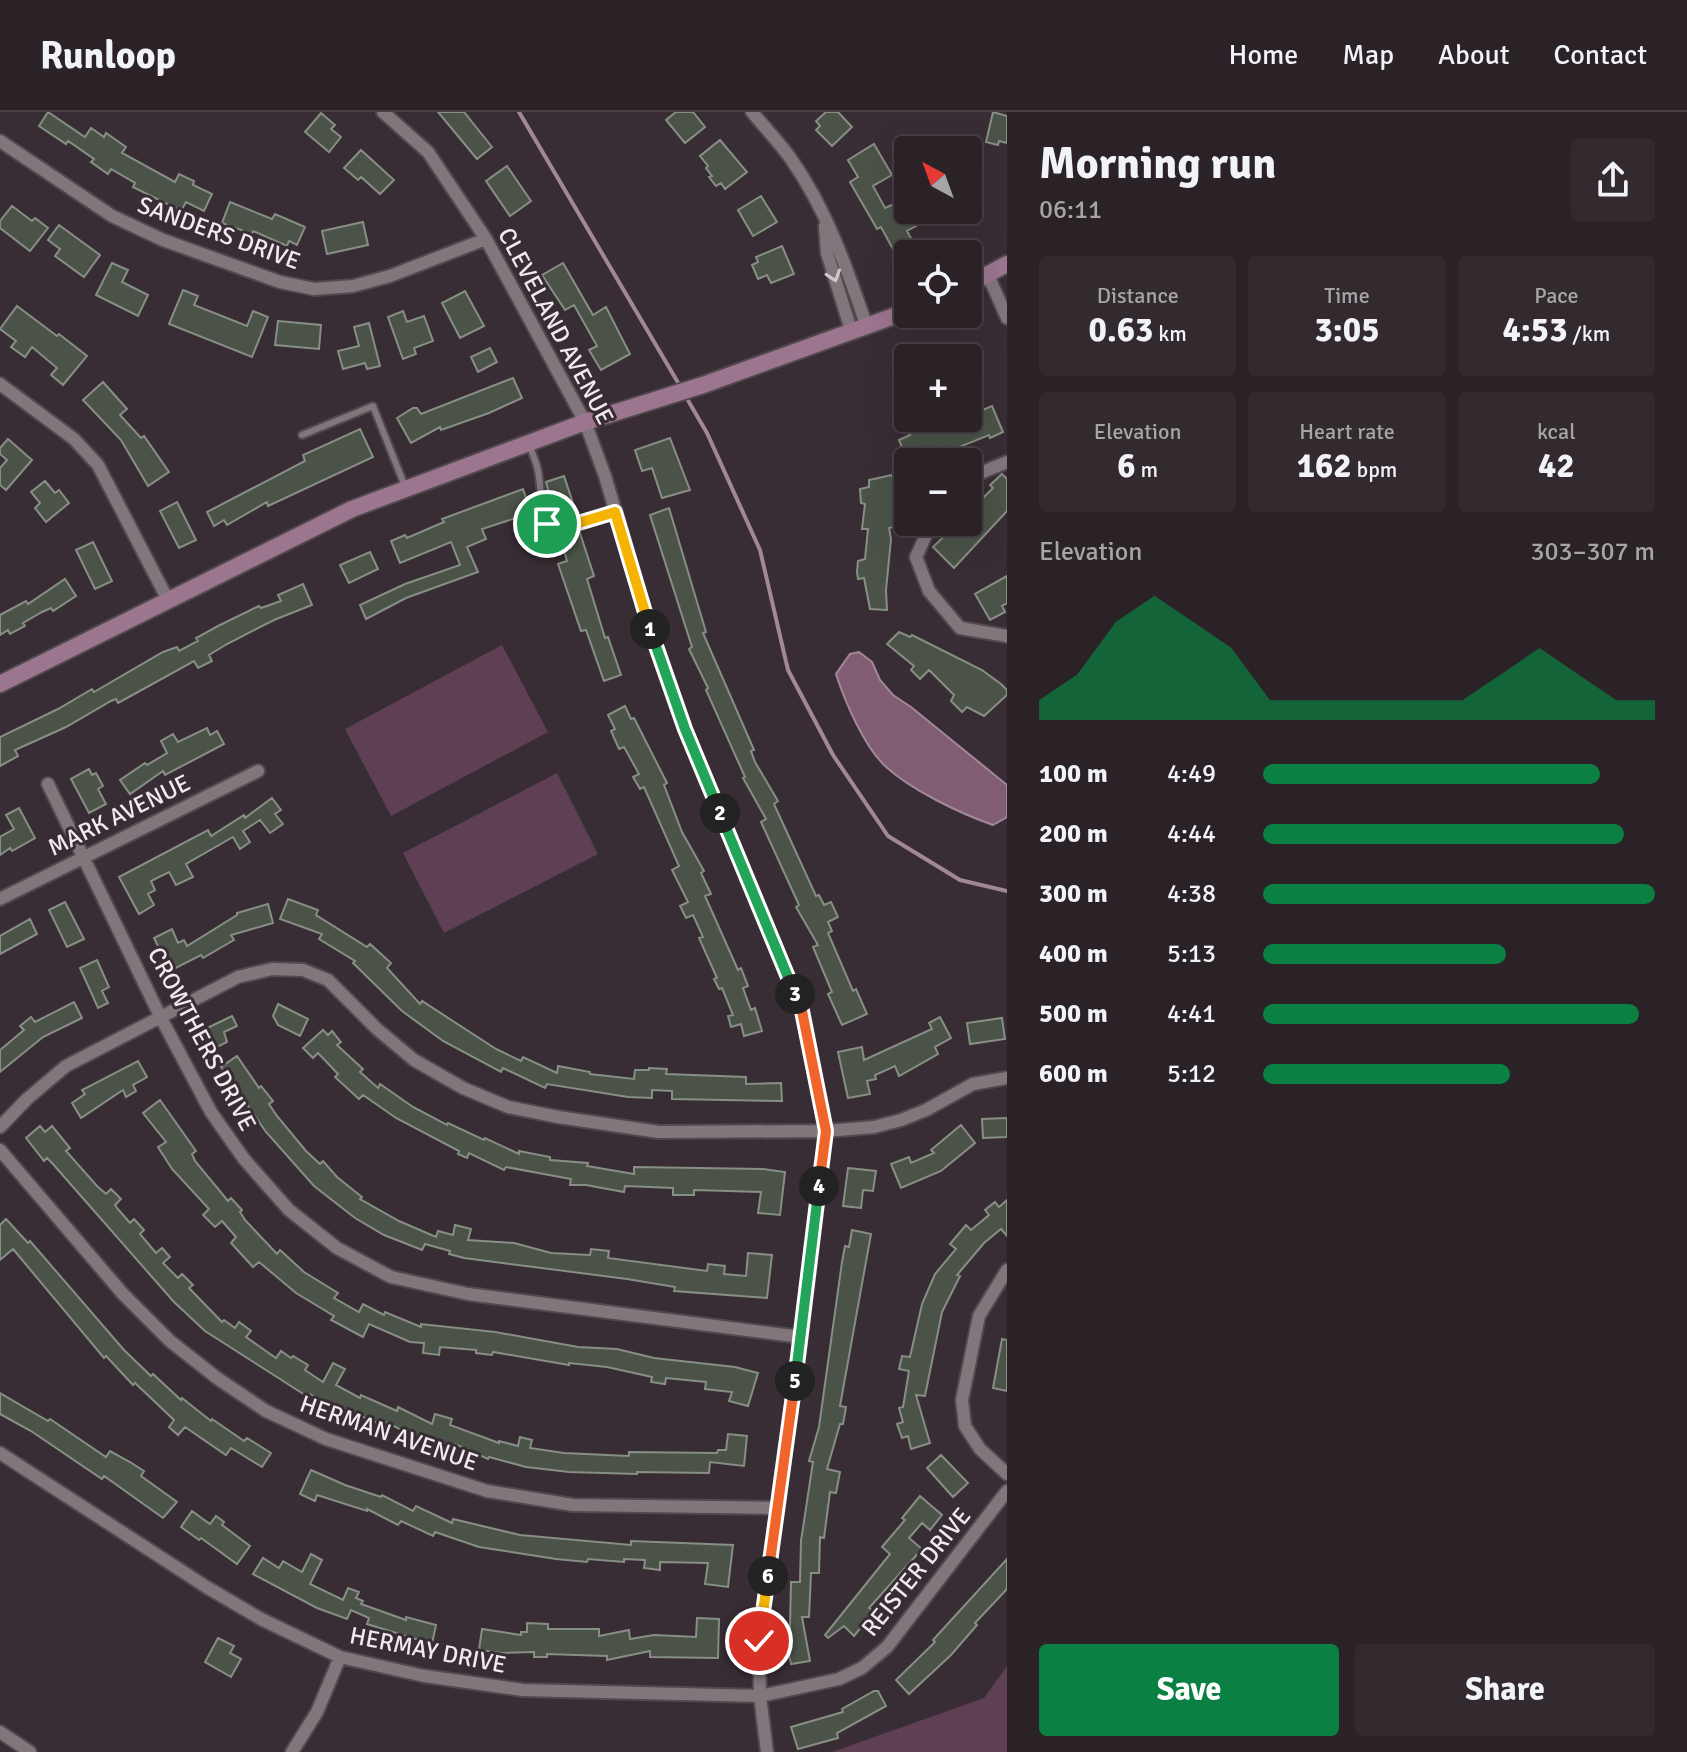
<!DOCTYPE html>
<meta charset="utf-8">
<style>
:root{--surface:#2a2227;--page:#322a2f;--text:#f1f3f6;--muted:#a5a4a7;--line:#463f44;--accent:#0b8043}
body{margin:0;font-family:Signika,sans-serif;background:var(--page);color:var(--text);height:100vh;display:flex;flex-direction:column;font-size:30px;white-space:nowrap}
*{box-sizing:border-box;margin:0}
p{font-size:26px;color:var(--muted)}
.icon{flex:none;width:44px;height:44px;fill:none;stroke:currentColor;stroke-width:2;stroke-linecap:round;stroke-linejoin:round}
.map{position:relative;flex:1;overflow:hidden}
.drawer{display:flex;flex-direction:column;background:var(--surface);width:680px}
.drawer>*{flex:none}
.needle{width:52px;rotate:319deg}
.buttons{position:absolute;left:894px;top:24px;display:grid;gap:16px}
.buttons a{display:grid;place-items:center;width:88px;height:88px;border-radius:8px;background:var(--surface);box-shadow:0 8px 32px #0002,0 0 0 2px var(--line);font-size:40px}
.pin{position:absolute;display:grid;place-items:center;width:68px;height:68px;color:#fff;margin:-34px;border:4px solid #fff;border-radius:50%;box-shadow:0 2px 8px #0007}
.km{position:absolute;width:40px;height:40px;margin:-20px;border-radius:50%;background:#222;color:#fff;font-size:22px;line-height:40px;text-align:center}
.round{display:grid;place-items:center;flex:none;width:84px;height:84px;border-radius:8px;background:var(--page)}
.summary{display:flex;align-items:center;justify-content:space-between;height:136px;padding:0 32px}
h1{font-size:44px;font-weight:700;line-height:60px}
.metrics{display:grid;grid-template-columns:repeat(3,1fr);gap:12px;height:136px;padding:8px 32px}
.metrics div{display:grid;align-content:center;border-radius:8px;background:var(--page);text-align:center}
.metrics b{font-size:34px;font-weight:700}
.metrics small{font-size:22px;font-weight:400}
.metrics p{font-size:22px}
.chart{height:224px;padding:16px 32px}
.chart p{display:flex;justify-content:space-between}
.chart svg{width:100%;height:144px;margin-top:8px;fill:var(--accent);opacity:.7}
.action{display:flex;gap:16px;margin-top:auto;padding:16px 32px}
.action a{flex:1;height:92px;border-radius:8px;background:var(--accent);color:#fff;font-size:32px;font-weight:700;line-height:92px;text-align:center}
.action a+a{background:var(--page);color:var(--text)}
ul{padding:0 32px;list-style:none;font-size:26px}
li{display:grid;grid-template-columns:128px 96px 1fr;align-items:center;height:60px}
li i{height:20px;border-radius:10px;background:var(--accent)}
header{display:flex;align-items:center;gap:48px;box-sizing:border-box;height:112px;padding:0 40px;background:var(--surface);border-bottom:2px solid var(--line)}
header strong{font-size:38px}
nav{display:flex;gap:44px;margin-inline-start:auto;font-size:28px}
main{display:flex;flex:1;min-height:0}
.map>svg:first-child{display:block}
.green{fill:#5e3f53}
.water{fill:#805d73;stroke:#a28798;stroke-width:2}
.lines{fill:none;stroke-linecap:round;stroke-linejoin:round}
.stream{stroke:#a28798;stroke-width:4}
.building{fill:#4b5349;stroke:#878f84;stroke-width:2}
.service-casing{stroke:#51494e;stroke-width:10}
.minor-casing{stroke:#51494e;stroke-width:16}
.secondary-casing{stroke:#51494e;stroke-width:20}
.service{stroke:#82767d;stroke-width:6}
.minor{stroke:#82767d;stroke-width:12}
.secondary{stroke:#9c758f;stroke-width:16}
.oneway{stroke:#d0c7cd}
.split-1-casing{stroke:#fff;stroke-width:16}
.split-2-casing{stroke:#fff;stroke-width:16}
.split-3-casing{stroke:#fff;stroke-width:16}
.split-4-casing{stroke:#fff;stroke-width:16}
.split-5-casing{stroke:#fff;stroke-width:16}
.split-6-casing{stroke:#fff;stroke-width:16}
.split-7-casing{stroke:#fff;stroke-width:16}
.split-1{stroke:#f5b400;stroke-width:10}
.split-2{stroke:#22a559;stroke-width:10}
.split-3{stroke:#22a559;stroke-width:10}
.split-4{stroke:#f0652b;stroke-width:10}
.split-5{stroke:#22a559;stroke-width:10}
.split-6{stroke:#f0652b;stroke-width:10}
.split-7{stroke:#f5b400;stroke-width:10}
.labels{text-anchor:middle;stroke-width:6;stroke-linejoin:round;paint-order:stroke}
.street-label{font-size:24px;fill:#f1eaef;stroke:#382d34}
</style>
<header>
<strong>Runloop</strong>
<nav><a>Home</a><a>Map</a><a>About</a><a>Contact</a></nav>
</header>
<main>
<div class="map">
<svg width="1007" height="1640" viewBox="0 0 1007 1640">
<rect width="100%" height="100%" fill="#382d34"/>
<path class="green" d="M502 533 548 620 391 704 345 617Z
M557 661 598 742 444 821 403 741Z
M1007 1554V1640H832L984 1586Z"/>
<path class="water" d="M859 540 872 550 880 568 893 583 911 595 1007 673V705L993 713C959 701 911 678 885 654 864 634 845 590 836 562L850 542Z"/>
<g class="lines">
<path class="stream" d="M519 0 680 274
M686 285 707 321 760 438 788 558 833 643 888 724 960 768 1007 779"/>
</g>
<path class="building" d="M48 0 85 25 91 16 104 25 106 21 126 35 122 41 175 70 179 62 194 69 193 73 212 82 204 99 186 90 181 99 133 75 135 71 111 57 108 62 91 50 94 47 68 29 66 32 39 14Z
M438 0H464L492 35 477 47Z
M676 0H693L705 15 685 31 666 8Z
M826 0H838L852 15 832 34 816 18 820 14 816 9Z
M993 0 1007 4V31L999 29 998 33 986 30Z
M321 1 335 13 331 17 341 25 329 40 305 20Z
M720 28 747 60 725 77 721 71 716 74 709 65 712 64 706 56 708 54 700 44Z
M874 32 892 63 873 74 885 96 894 92 901 106 910 101 916 114 907 119 913 130 894 139 881 115 877 117 850 70 858 65 848 48Z
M361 38 394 68 380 82 361 65 358 68 344 56Z
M507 54 531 89 510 104 486 69Z
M761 84 777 110 753 124 738 98Z
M230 90 272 107 275 102 305 115 297 133 289 129 287 134 253 119 252 122 222 111Z
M12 94 32 109 35 106 48 116 30 139 0 116V109Z
M363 110 368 133 327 142 322 119Z
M59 113 100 143 84 165 55 144 60 137 48 128Z
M782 134 794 162 771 171 767 163 758 167 752 153 758 150 756 145Z
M112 151 128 158 122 170 148 183 138 204 96 183Z
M563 151 593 203 606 195 630 242 601 258 589 238 597 234 574 193 565 198 542 163Z
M183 178 198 184 194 193 247 214 253 199 268 205 252 245 169 212Z
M465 179 484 214 460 226 442 191Z
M17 194 57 224 59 222 87 244 63 273 51 263 57 256 32 235 25 245 11 235 16 229 0 217Z
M403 199 407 210 424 204 433 229 414 236 416 242 403 247 388 205Z
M278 209 321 213 319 237 275 233Z
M369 211 380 254 367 257 365 251 343 257 338 239 359 234 354 215Z
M490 236 497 250 478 260 471 245Z
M513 266 522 286 489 301 441 318 440 315 411 331 397 306 413 296H417L421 302Z
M103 270 127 297 120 303 141 326 144 324 169 360 148 374 121 328 83 288Z
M992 294 1003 320 990 326 989 323 922 350H908L899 328 910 323 907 316 916 313 915 310 934 306 936 311 944 308 946 313 968 306V304Z
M360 317 373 345 268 394 267 390 227 413 224 408 214 414 207 400 305 349 303 343Z
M670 326 690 378 662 386 652 356 642 359 635 338Z
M8 327 32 348 6 378 0 373V356L7 348 0 342V336Z
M1002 362 1007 367V399L954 456 933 435 959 410H968V401L993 376 990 373Z
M892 363 897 386 894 415 889 416 891 427 886 478 887 498 870 497 864 466 858 467 857 460 858 449 865 447 868 417H862L865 392 861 391 860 377 869 375V368Z
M564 364 578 406 556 410 546 370Z
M45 369 55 381 59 378 69 391 46 410 35 396 40 391 31 380Z
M523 377 531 401 482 417 486 427 467 435 478 460 406 486 366 507 360 493 405 472 460 453 451 430 400 451 391 429 405 423 407 426 444 410 442 407Z
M177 390 196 428 179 436 160 399Z
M669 396 706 520 703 521 754 638 751 639 755 650 778 689 774 692 816 784 819 783 824 793 831 790 838 805 828 810 832 819 828 821 853 879 856 877 867 902 842 913 828 882 832 880 813 835 818 833 796 795 799 793 761 710 766 707 743 666 745 665 706 578 708 576 689 537 692 535 650 403Z
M579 418 594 464 587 467 605 526 608 525 621 563 604 569 586 518 581 519 558 452 567 449 560 423Z
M93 430 112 469 95 477 76 438Z
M370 440 378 457 349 471 340 453Z
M1007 464V491L1002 494 1005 500 990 508 975 482Z
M65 467 76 484 53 499 51 496 42 500 23 511 25 514 10 522 8 518 0 523V503L26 489 28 492Z
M303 472 312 493 274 508 227 532 209 543 212 549 198 556 194 549 118 591 116 587 111 589 66 615 15 638 18 644 0 654V625L58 597 92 577 94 580 163 540 177 535 179 539 198 529 196 526 218 514 259 494 261 496 281 489 278 483Z
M899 520 910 525 912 523 982 558 1001 572 1007 578V583L984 604 967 595 962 600 951 589 954 583 929 558 920 567 911 558 914 554 887 532Z
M625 594 631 607 634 606 667 671 664 673 682 720 704 759 701 761 711 782 705 784 738 858 741 856 748 874 743 876 751 898 755 896 762 919 744 924 741 912 731 915 728 904 733 903 722 876 719 877 714 867 717 866 699 826 703 825 693 803 686 806 680 794 688 790 672 758 679 754 644 675 640 677 633 665 639 662 624 635 619 637 611 619 615 617 608 603Z
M207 616 210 623 217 619 224 632 165 663 163 659 130 682 120 668 145 651 147 653 167 641 161 629 173 622 178 630Z
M89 657 92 663 96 661 103 674 98 677 106 692 89 701 71 667Z
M272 686 281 698 275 702 283 712 270 721 260 708 243 719 250 730 240 737 233 725 186 752 193 765 176 773 169 760 151 769 155 778 148 782 154 793 139 802 119 765 208 718 211 724 244 703 245 706Z
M19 696 35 726 12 739 10 736 0 743V725L14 717 6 703Z
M288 787 318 798 316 803 367 835 370 832 391 851 387 856 420 892 422 889 496 937 521 949 523 945 557 961 558 954 590 960V962L634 967 635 958H649V956L667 957 666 962 746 965V972L781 971 782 989 672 987V979L652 978V986L628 985 547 972 545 976 503 956 501 960 443 929 402 899 353 851 355 849 319 827 322 822 280 807Z
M65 790 84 827 67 835 49 798Z
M268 792 273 811 231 823 234 828 203 846 201 843 170 859 154 826 172 817 178 831 184 828 187 834 237 803V801Z
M30 807 37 822 0 842V824Z
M97 848 109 875 102 879 108 891 98 896 80 856Z
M74 890 82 906 43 925 0 960V938L24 918 20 914 31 905 35 910Z
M278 892 308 907 300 924 278 913 273 904Z
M232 904 237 914 224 920 227 930 213 937 203 918Z
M940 905 951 926 935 935 938 942 899 964 895 954 875 963 876 967 867 969 870 982 848 986 838 940 862 935 864 948 932 917 929 911Z
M1002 906 1005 927 970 932 967 911Z
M323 918 328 923 332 919 341 930 337 933 363 957 360 960 378 976 380 972 413 995 447 1013 448 1011 484 1028 485 1026 519 1042V1039L550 1045V1048L588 1051 587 1054 634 1062V1055L763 1057 785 1060 780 1103 758 1101 761 1080 694 1078V1083H673V1076L625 1074 624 1080 586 1073H570L571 1067 506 1055 504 1058 469 1041 467 1046 458 1042 459 1039 396 1006 363 983 359 987 335 965 338 962 318 941 313 946 303 936Z
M237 944 259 976 261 974 273 989 269 992 277 1004 306 1039 320 1052 323 1049 337 1065 362 1085 360 1087 399 1109 436 1125 438 1119 453 1123 455 1113 471 1117 468 1128 514 1131 551 1141 590 1143 591 1137 609 1139 608 1146 707 1159 708 1152 725 1154 724 1162 746 1164 748 1141 772 1143 767 1186 674 1179 675 1175 627 1167 464 1146 449 1142 450 1139 425 1132 422 1138 384 1123 355 1106 314 1074 266 1020 221 955Z
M138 949 147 965 133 973 136 979 126 985 123 978 81 1006 72 991 85 982 82 978Z
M160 988 196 1039 192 1042 195 1049 228 1089 231 1086 242 1098 240 1100 245 1108 277 1142 280 1138 304 1160 338 1181 334 1186 359 1200 363 1192 384 1203 385 1200 421 1215V1212L495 1220 578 1235 617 1237 654 1246 735 1255 758 1261 748 1294 729 1289 732 1280 705 1277 706 1270 666 1266 665 1272 651 1270 652 1265 607 1255 569 1251V1253L493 1240 492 1243 476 1241V1238L440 1235 439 1243 423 1241 424 1231 410 1230 369 1212 363 1225 331 1208 334 1204 296 1181 259 1150 253 1155 231 1131 236 1125 222 1109 215 1115 203 1103 209 1097 172 1057 158 1035 166 1030 143 1001Z
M1007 1006V1025L983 1026 982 1007Z
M961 1013 975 1031 941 1059 901 1076 891 1052 909 1045 911 1051 934 1041 931 1038Z
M40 1014 45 1020 52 1014 70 1036 66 1039 97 1074 106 1082 111 1077 121 1087 115 1093 117 1096 130 1111 134 1107 144 1118 140 1122 156 1141 162 1136 170 1145 163 1151 178 1166 182 1162 193 1173 189 1176 222 1210 224 1208 235 1216 239 1210 251 1219 246 1225 276 1246 281 1239 291 1246 293 1244 308 1253 305 1258 323 1270 333 1251 345 1257 336 1273 360 1286 361 1283 397 1299 398 1295 432 1312 435 1302 452 1307 450 1313 499 1331V1329L518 1334 520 1325 532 1328 530 1336 564 1341 629 1344V1340L717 1341 718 1338H726L728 1322 747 1324 744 1354 710 1350 709 1361 637 1360V1362L569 1360 526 1355 489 1345 488 1347 455 1332V1335L420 1325 419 1327 386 1310 384 1314 347 1298 341 1296 340 1299 310 1282 308 1285 205 1219 174 1190 52 1051 47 1046 44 1049 26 1026Z
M848 1056 876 1059 873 1079 863 1078 861 1096 843 1094Z
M1007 1088V1124L1001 1117 984 1131 957 1163 960 1164 942 1200 925 1284 916 1283 930 1331 911 1337 908 1324 902 1326 897 1312 903 1310 899 1296 903 1295 909 1259 899 1257 902 1244 910 1245 922 1192 935 1162 956 1137 950 1132 966 1113 971 1118 989 1103 985 1098 995 1090 999 1095Z
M6 1107 28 1131 30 1129 124 1238 151 1264 153 1262 181 1288 182 1286 211 1309 212 1307 244 1329 247 1326 271 1341 262 1355 231 1336 226 1343 185 1315 178 1323 169 1315 174 1308 135 1271 133 1273 106 1244 104 1246 13 1137 0 1148V1113Z
M852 1118 871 1122 840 1294 846 1295 843 1312H840L827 1357 840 1360 836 1381 830 1380 824 1426 820 1425 819 1461H811L809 1505H802L810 1549 791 1552 784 1516 790 1515 791 1470H800L801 1429 813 1350 809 1349 819 1315 842 1150 845 1134 849 1135Z
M1002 1227 1007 1228V1279L993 1276Z
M0 1281 48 1309 50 1307 106 1345 110 1339 130 1350 144 1359 141 1364 177 1390 163 1406 104 1364 102 1367 31 1319 0 1302Z
M941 1343 968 1371 953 1385 927 1356Z
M311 1358 345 1373 381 1385 382 1383 413 1399 416 1394 452 1411 453 1407 520 1423 631 1433V1429L733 1433 728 1475 705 1472 708 1451 660 1450V1458L644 1456 645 1448 624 1447V1450L588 1447 587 1450 556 1447 479 1435 435 1420 433 1424 401 1409 398 1413 367 1397V1399L317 1383 315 1389 300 1382Z
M920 1384 942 1403 930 1418 922 1411 909 1426 922 1437 869 1496 874 1500 854 1524 844 1514 828 1526 825 1523 890 1442 882 1435 905 1408 902 1406Z
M192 1399 210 1412 216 1404 224 1410 222 1413 250 1434 237 1452 201 1426 199 1428 181 1415Z
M311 1442 322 1448 310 1472 343 1488 348 1476 359 1480 356 1486 363 1489 361 1492 406 1508V1505L436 1513 432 1532 367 1512 369 1506 351 1498 347 1507 317 1496 253 1462 263 1446 279 1456 283 1449 302 1460Z
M1007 1447V1477L975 1511 977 1513 951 1543 909 1582 896 1568 935 1530 933 1528Z
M697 1506 719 1507 718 1546 650 1545V1539L607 1548V1544L547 1542V1545H534V1540L502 1541 479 1538 482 1517 521 1523V1520H527V1511L548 1512V1517H599V1524L629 1518 630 1527 654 1523 696 1525Z
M218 1526 234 1534 230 1541 241 1547 231 1565 205 1550Z
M874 1579H878L886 1594 837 1621 838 1626 798 1637 791 1615 843 1600 842 1597Z"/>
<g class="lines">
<defs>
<path id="service" d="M302 323 373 294 406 377
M530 334C532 342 537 351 538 359 542 379 539 397 550 416L563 417 614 400"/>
<path id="minor" d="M383 0 428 40 486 127 585 310 605 364 652 523 685 617 802 899 826 1019 801 1225 759 1529 760 1584 767 1640
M752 0C765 16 780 31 791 47 827 98 847 157 867 215
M0 29 112 104 163 128 280 170 314 177 353 174 390 164 486 127
M825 114 827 141 852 221
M988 163 1007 206
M0 272 74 327 98 353 168 488
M968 366 1007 350
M932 410 916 445 929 479 960 516 1007 524
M48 672 161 906 211 1000 244 1047 289 1098 337 1136 391 1165 468 1182 801 1225
M0 787 258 659
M0 1015 27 987 66 954 238 865 272 857 303 858 328 868 377 917 414 948 463 976 508 995 558 1005 659 1020 826 1019 874 1015 901 1008 926 998 973 972 1007 966
M0 1038 123 1182 170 1229 217 1266 266 1299 326 1327 487 1379 573 1393 777 1396
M1007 1158 979 1204 962 1288 965 1314 980 1337 1007 1362
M0 1341 208 1476 261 1507 340 1545 424 1564 523 1578 760 1584 839 1567 862 1556 887 1535 1007 1379
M0 1620 30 1640
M292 1640 317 1600 340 1545"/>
<path id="secondary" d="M968 173 1007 152
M0 572 352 397 585 310 703 273 908 199"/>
</defs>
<use href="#service" class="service-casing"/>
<use href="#minor" class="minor-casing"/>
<use href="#secondary" class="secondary-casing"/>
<use href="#service" class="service"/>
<use href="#minor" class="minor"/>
<use href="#secondary" class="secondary"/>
</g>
<defs><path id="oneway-chevron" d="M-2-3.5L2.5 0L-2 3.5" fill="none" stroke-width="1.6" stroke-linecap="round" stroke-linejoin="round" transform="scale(2)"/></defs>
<use class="oneway" href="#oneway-chevron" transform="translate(834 164) rotate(72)"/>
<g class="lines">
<defs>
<path id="split-1" d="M547 412 555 418 615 400 650 517"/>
<path id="split-2" d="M650 517 685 617 720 701"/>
<path id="split-3" d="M720 701 795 882"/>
<path id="split-4" d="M795 882 802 899 826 1019 819 1074"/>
<path id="split-5" d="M795 1269 819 1074"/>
<path id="split-6" d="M768 1464 795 1269"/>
<path id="split-7" d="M759 1529 768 1464"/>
</defs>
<use href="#split-1" class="split-1-casing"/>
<use href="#split-2" class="split-2-casing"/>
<use href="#split-3" class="split-3-casing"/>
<use href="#split-4" class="split-4-casing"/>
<use href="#split-5" class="split-5-casing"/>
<use href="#split-6" class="split-6-casing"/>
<use href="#split-7" class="split-7-casing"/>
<use href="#split-1" class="split-1"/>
<use href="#split-2" class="split-2"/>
<use href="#split-3" class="split-3"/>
<use href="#split-4" class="split-4"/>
<use href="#split-5" class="split-5"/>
<use href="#split-6" class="split-6"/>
<use href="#split-7" class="split-7"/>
</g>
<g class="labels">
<g class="street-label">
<text transform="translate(219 121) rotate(20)" y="8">SANDERS DRIVE</text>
<text transform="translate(556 214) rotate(62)" y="8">CLEVELAND AVENUE</text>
<text transform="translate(119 703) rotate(-26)" y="8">MARK AVENUE</text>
<text transform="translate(202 927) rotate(62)" y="8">CROWTHERS DRIVE</text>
<text transform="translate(389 1321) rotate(19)" y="8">HERMAN AVENUE</text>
<text transform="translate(916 1460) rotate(-51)" y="8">REISTER DRIVE</text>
<text transform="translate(428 1538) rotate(11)" y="8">HERMAY DRIVE</text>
</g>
</g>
</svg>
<div class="buttons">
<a><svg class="needle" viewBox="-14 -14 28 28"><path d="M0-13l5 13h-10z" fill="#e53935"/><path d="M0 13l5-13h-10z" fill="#a5a4a7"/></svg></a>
<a><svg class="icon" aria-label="locate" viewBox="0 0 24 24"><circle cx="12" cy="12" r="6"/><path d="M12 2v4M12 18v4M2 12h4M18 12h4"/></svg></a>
<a>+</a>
<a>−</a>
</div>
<div class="pin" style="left:547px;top:412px;background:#1e9e55"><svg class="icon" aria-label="arrive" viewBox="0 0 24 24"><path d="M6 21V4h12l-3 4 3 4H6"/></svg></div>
<div class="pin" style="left:759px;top:1529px;background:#d93025"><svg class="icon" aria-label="check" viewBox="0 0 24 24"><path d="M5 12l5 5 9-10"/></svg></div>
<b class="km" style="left:650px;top:517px">1</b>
<b class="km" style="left:720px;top:701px">2</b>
<b class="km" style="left:795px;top:882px">3</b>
<b class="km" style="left:819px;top:1074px">4</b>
<b class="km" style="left:795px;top:1269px">5</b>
<b class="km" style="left:768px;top:1464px">6</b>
</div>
<section class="drawer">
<div class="summary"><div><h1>Morning run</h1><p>06:11</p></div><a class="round"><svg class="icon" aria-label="share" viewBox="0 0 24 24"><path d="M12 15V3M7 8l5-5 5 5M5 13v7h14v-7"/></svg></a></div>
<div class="metrics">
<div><p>Distance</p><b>0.63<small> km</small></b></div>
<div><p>Time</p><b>3:05</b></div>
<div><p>Pace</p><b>4:53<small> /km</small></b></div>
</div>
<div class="metrics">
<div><p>Elevation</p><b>6<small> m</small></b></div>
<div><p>Heart rate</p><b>162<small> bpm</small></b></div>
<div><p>kcal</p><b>42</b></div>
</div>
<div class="chart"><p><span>Elevation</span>303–307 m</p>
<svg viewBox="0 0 160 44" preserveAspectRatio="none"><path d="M0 44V38L10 30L20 14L30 6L40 14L50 22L60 38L70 38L80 38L90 38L100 38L110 38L120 30L130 22L140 30L150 38L160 38V44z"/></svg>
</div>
<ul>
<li><b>100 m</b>4:49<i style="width:86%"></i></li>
<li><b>200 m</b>4:44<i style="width:92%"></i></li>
<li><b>300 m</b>4:38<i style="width:100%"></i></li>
<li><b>400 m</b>5:13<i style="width:62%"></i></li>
<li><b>500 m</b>4:41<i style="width:96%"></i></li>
<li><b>600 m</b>5:12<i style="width:63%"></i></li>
</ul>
<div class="action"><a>Save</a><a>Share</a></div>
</section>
</main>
